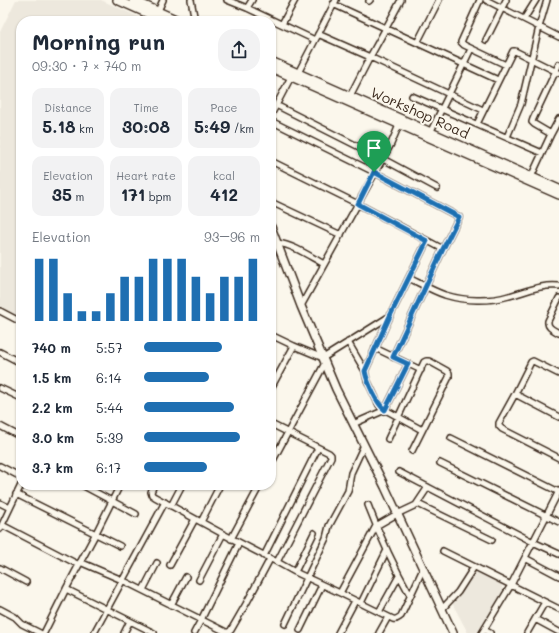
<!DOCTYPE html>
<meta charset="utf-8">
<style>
:root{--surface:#fff;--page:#f2f2f3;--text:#1f2937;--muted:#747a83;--accent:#1f6fb2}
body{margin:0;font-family:Mali,sans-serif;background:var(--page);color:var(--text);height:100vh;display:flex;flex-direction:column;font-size:15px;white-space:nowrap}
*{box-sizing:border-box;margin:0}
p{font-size:13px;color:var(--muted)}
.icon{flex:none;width:22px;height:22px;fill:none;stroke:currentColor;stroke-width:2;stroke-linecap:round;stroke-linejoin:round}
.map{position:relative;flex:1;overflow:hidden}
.sheet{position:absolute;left:16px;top:16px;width:260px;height:474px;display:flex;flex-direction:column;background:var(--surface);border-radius:16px;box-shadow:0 1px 3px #0004}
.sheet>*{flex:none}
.pin{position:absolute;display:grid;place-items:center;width:34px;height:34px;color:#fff;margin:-41px -17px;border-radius:50% 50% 50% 0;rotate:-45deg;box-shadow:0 0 4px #0007}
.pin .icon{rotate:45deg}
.round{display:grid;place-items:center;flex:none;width:42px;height:42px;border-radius:16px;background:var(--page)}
.head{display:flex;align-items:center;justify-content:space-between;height:68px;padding:0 16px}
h1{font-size:22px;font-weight:700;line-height:30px}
.metrics{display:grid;grid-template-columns:repeat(3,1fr);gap:6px;height:68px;padding:4px 16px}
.metrics div{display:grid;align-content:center;border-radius:10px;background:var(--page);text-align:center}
.metrics b{font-size:17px;font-weight:700}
.metrics small{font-size:11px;font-weight:400}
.metrics p{font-size:11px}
.chart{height:112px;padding:8px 16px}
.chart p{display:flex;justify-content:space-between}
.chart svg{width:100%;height:72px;margin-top:4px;stroke:var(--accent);stroke-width:6}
ul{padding:0 16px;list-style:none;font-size:13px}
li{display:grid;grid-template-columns:64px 48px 1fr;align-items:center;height:30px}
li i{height:10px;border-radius:5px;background:var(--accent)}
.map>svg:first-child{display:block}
.built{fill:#ede8dd}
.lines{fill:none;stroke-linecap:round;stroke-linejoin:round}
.street-casing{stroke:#3b2a1e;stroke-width:8}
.secondary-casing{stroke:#3b2a1e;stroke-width:10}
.street{stroke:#fbf7ec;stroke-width:5}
.secondary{stroke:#fbf7ec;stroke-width:7}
.route-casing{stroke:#fff;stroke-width:8}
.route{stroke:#1f6fb2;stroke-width:5}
.labels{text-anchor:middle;stroke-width:4;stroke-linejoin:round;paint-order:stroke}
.street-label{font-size:14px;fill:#3b2a1e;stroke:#fbf7ec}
</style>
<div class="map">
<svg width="559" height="633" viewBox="0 0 559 633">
<rect width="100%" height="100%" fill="#fbf7ec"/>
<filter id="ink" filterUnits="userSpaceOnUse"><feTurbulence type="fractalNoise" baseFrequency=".025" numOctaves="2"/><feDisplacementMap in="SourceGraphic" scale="8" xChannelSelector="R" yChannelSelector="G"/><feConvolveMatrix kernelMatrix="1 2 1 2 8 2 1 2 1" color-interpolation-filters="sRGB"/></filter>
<g filter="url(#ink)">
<path class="built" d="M16 0H101L139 17 137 21H21V318L0 308V32Z
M475 571 501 584 503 591 477 633H468L451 601Z"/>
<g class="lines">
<defs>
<path id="street" d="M191 0 195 21
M227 0 247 8 315 40
M480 0 461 42 464 45 506 65
M486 0 559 37
M369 1 370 0
M333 4 498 80
M247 8 252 0
M158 11 163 0
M524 19 536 0
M282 24 295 0
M318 34 370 57 483 110
M486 40 506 0
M417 43 439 0
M298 73 336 0
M350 96 370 57 386 28 401 0
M412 96 542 153
M276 105 383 159 437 188
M271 115 291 77
M271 121 374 172 459 217 443 249 393 357
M477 124 513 51H515L559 73
M551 134 559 119
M429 135 471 49
M507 137 521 104 539 27 547 0
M271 161 358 204 443 249
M531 177 551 134 534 124 532 122 533 119 559 64
M271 202 341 235
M271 250 277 243C294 245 309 256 324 264
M409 278C421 284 433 291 445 295 465 301 489 302 509 296 525 292 541 284 559 286
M559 298 548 321C547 328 554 330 559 333
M301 306 391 144 399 125
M0 311 21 322
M271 335 294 346 323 358 390 316
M348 342 365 371
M375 348 421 370
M0 352 21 363
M559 374 533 361 531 362 515 394 499 423V426L502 429 559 458
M0 388 21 398
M271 388 294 346
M515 394 559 417
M271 424 329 453 331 455V457L277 562
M353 424 385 410 408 364
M0 426 21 437
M422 430 382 408 379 405 367 380 365 371 390 316 427 241
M451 438 559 492
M388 439 424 362 426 361H429L447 371 449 373V377L412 451
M440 463 559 522
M271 464 325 363
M0 466 21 477
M399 472 533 542 559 554
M82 485 136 514
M154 485 151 492 152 495 155 497 223 534 277 562 295 572 340 593 393 619C397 620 398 618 401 616L423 569
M16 494 120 546
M0 503 10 508
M418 504 492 540
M368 505C380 536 394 567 410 595
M171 506 182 485
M201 522 220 485
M2 525 79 565
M0 529 21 485
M231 539 260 485
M443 551 559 609
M264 556 318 448
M525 558 559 576
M80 562 122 580 226 632H229L231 630 246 604 270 559
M170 565 195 519
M0 568 26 582
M295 572 314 533
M199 580 223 534
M66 589 154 633
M143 590 157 563
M340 593 376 526 397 514 416 505 428 487
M361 603 387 550
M171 605 186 577
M0 609 15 617 22 624 40 633
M442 609 458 592 474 567
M379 612 399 576
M535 619 559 632
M285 624 326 538 329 526 348 491 351 473 364 445
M300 630 322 585
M484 630 490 633
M44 633 66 589 96 533 120 485
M94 633 165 502
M124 633 130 621
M194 633 201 620 239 543
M338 633 355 601
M379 633 388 617
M482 633 511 585 559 491
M527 633 545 602"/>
<path id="secondary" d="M117 0 164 21
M133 0 180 21
M271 61 559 189
M271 68 559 195
M271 227 301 306 336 389 385 487 453 633"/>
</defs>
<use href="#street" class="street-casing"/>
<use href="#secondary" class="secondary-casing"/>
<use href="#street" class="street"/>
<use href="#secondary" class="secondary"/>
</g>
</g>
<g class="lines" filter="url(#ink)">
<defs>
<path id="route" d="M374 172 459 217 443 249 393 357 408 364 385 410C377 404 367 382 365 371L390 316 427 241 358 204Z"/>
</defs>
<use href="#route" class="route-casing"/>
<use href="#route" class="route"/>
</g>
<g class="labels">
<g class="street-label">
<text transform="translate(420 113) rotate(24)" y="5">Workshop Road</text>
</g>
</g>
</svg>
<div class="pin" style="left:374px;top:172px;background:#1e9e55"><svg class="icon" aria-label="arrive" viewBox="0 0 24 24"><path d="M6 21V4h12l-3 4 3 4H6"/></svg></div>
<section class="sheet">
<div class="head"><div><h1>Morning run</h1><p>09:30 · 7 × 740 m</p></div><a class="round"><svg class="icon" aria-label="share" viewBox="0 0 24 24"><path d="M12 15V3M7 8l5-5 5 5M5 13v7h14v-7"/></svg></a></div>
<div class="metrics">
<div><p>Distance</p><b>5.18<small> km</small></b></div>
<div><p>Time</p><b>30:08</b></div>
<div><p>Pace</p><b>5:49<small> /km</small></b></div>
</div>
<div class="metrics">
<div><p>Elevation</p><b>35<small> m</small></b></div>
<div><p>Heart rate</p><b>171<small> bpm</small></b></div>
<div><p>kcal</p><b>412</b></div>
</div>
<div class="chart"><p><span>Elevation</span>93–96 m</p>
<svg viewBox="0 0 160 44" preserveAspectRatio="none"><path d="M5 44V6M15 44V6M25 44V27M35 44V38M45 44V38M55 44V27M65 44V17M75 44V17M85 44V6M95 44V6M105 44V6M115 44V17M125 44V27M135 44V17M145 44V17M155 44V6"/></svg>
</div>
<ul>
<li><b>740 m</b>5:57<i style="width:67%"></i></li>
<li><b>1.5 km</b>6:14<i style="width:56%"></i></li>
<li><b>2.2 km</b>5:44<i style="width:78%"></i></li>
<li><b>3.0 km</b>5:39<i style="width:83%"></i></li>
<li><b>3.7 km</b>6:17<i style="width:54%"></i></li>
</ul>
</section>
</div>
